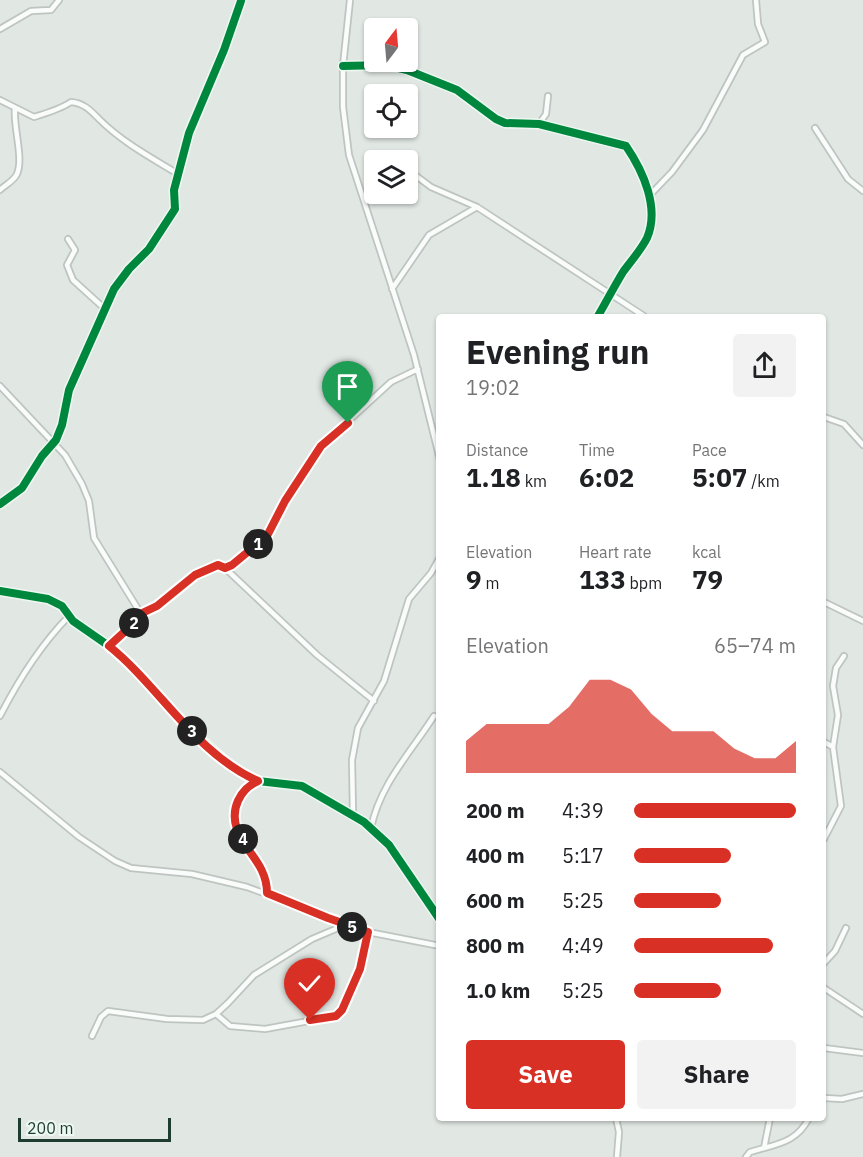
<!DOCTYPE html>
<meta charset="utf-8">
<style>
:root{--surface:#fff;--page:#f2f2f2;--text:#202124;--muted:#757577;--accent:#d93025}
body{margin:0;font-family:"IBM Plex Sans",sans-serif;background:var(--page);color:var(--text);height:100vh;display:flex;flex-direction:column;font-size:22px;white-space:nowrap}
*{box-sizing:border-box;margin:0}
p{font-size:20px;color:var(--muted)}
.icon{flex:none;width:33px;height:33px;fill:none;stroke:currentColor;stroke-width:2;stroke-linecap:round;stroke-linejoin:round}
.map{position:relative;flex:1;overflow:hidden}
.side{position:absolute;left:436px;top:314px;width:390px;height:807px;display:flex;flex-direction:column;background:var(--surface);border-radius:6px;box-shadow:0 2px 4px #0004}
.side>*{flex:none}
.needle{width:39px;rotate:16deg}
.fabs{position:absolute;left:364px;top:18px;display:grid;gap:12px}
.fabs a{display:grid;place-items:center;width:54px;height:54px;border-radius:6px;background:var(--surface);box-shadow:0 2px 4px #0004;font-size:30px}
.scale{position:absolute;left:18px;bottom:15px;width:153px;box-sizing:border-box;padding-left:6px;border:3px solid #1e3c32;border-top:0;font-size:16px;line-height:21px;white-space:nowrap;color:#1e3c32;-webkit-text-stroke:4px #eef8f2;paint-order:stroke}
.pin{position:absolute;display:grid;place-items:center;width:51px;height:51px;color:#fff;margin:-62px -26px;border-radius:50% 50% 50% 0;rotate:-45deg;box-shadow:0 0 6px #0007}
.pin .icon{rotate:45deg}
.km{position:absolute;width:30px;height:30px;margin:-15px;border-radius:50%;background:#222;color:#fff;font-size:16px;line-height:30px;text-align:center}
.round{display:grid;place-items:center;flex:none;width:63px;height:63px;border-radius:6px;background:var(--page)}
.overview{display:flex;align-items:center;justify-content:space-between;height:102px;padding:0 30px}
h1{font-size:33px;font-weight:800;line-height:45px}
.metrics{display:grid;grid-template-columns:repeat(3,1fr);gap:9px;height:102px;padding:6px 30px}
.metrics div{display:grid;align-content:center}
.metrics b{font-size:26px;font-weight:800}
.metrics small{font-size:16px;font-weight:400}
.metrics p{font-size:16px}
.chart{height:168px;padding:12px 30px}
.chart p{display:flex;justify-content:space-between}
.chart svg{width:100%;height:108px;margin-top:6px;fill:var(--accent);opacity:.7}
.primary-button{display:flex;gap:12px;margin-top:auto;padding:12px 30px}
.primary-button a{flex:1;height:69px;border-radius:6px;background:var(--accent);color:#fff;font-size:24px;font-weight:800;line-height:69px;text-align:center}
.primary-button a+a{background:var(--page);color:var(--text)}
ul{padding:0 30px;list-style:none;font-size:20px}
li{display:grid;grid-template-columns:96px 72px 1fr;align-items:center;height:45px}
li i{height:15px;border-radius:8px;background:var(--accent)}
.map>svg:first-child{display:block}
.lines{fill:none;stroke-linecap:round;stroke-linejoin:round}
.minor-casing{stroke:#bec5c1;stroke-width:8}
.minor{stroke:#fafcfb;stroke-width:4.5}
.cycleway-casing{stroke:#eef8f2;stroke-width:11}
.cycleway{stroke:#00873e;stroke-width:8}
.route-casing{stroke:#fff;stroke-width:12}
.route{stroke:#d93025;stroke-width:8}
</style>
<div class="map">
<svg width="863" height="1157" viewBox="0 0 863 1157">
<rect width="100%" height="100%" fill="#e1e8e4"/>
<g class="lines">
<defs>
<path id="minor" d="M350 0 343 66V107L349 155 414 355 440 460
M0 29 31 11 51 10 59 0
M343 66 385 65 407 70 457 90 496 119 505 123 539 124 626 146C643 171 660 208 647 238 641 250 631 261 623 272 614 287 606 302 598 316
M0 100 34 117C44 114 62 108 71 102 84 103 91 111 99 119 122 142 150 157 178 174
M539 124 546 114 548 96
M815 128 848 179 863 191
M411 172 431 187 477 207 644 316
M0 190C5 185 14 181 17 174 24 158 13 127 15 108
M649 196 672 172 703 130 743 55 765 42 758 24 756 0
M68 239 75 250 67 265 73 280 105 309
M392 289 429 235 477 207
M0 386 65 455 82 484 89 501 94 538 138 609 133 624 109 646
M824 417 844 424 863 445
M0 504 22 488 42 456 56 440 62 425 69 390 114 289 129 269 149 249 175 209 174 190 189 133 224 50 241 1
M225 568 317 655 374 701
M0 591 48 599 62 606 73 621 109 646 130 664 182 722 228 763 246 776 258 781 302 786 364 822 389 845 440 920
M824 602 863 621
M138 615C167 602 187 577 218 565L225 568 232 565 268 536 284 501 321 446 391 382 418 369
M0 716C19 679 39 647 68 617
M824 742 833 747
M0 772 79 837 115 861 131 868 192 874 247 887 368 932 440 946
M257 781C240 789 231 810 237 829 244 851 267 863 267 893
M353 814 352 760 358 728 384 681 409 599 431 573 440 557
M371 828C380 784 411 752 434 716
M824 839 841 806 833 747 838 715 833 686 836 668 844 656
M824 963 835 951 846 928
M824 988 863 1014
M216 1014 230 1026 265 1029 336 1016 342 1010 360 969 368 932
M92 1036 101 1017 108 1011 167 1019 203 1020 216 1014 228 1003 254 975 312 939 338 928 339 922
M824 1048 863 1053
M824 1098 842 1099 863 1094
M616 1118 619 1132 617 1157
M764 1148C784 1143 799 1138 809 1118
M746 1157 750 1152 764 1148 770 1118"/>
</defs>
<use href="#minor" class="minor-casing"/>
<use href="#minor" class="minor"/>
<defs>
<path id="cycleway" d="M343 66 385 65 407 70 457 90 496 119 505 123 539 124 626 146C643 171 660 208 647 238 641 250 631 261 623 272 614 287 606 302 598 316
M0 504 22 488 42 456 56 440 62 425 69 390 114 289 129 269 149 249 175 209 174 190 189 133 224 50 241 1
M0 591 48 599 62 606 73 621 109 646 130 664 182 722 228 763 246 776 258 781 302 786 364 822 389 845 440 920"/>
</defs>
<use href="#cycleway" class="cycleway-casing"/>
<use href="#cycleway" class="cycleway"/>
</g>
<g class="lines">
<defs>
<path id="route" d="M310 1020 336 1016 342 1010 360 969 368 932 328 918 267 893C267 864 244 851 237 829 230 809 240 789 258 781 196 754 160 687 109 646L133 624 138 615 157 606 195 575 218 565 225 568 232 565 267 536 285 501 321 446 348 423"/>
</defs>
<use href="#route" class="route-casing"/>
<use href="#route" class="route"/>
</g>
</svg>
<div class="fabs">
<a><svg class="needle" viewBox="-14 -14 28 28"><path d="M0-13l5 13h-10z" fill="#e53935"/><path d="M0 13l5-13h-10z" fill="#757577"/></svg></a>
<a><svg class="icon" aria-label="locate" viewBox="0 0 24 24"><circle cx="12" cy="12" r="6"/><path d="M12 2v4M12 18v4M2 12h4M18 12h4"/></svg></a>
<a><svg class="icon" aria-label="layers" viewBox="0 0 24 24"><path d="M12 4l9 5-9 5-9-5zM3 14l9 5 9-5"/></svg></a>
</div>
<div class="scale">200 m</div>
<div class="pin" style="left:348px;top:423px;background:#1e9e55"><svg class="icon" aria-label="arrive" viewBox="0 0 24 24"><path d="M6 21V4h12l-3 4 3 4H6"/></svg></div>
<div class="pin" style="left:310px;top:1020px;background:#d93025"><svg class="icon" aria-label="check" viewBox="0 0 24 24"><path d="M5 12l5 5 9-10"/></svg></div>
<b class="km" style="left:258px;top:544px">1</b>
<b class="km" style="left:134px;top:623px">2</b>
<b class="km" style="left:192px;top:731px">3</b>
<b class="km" style="left:243px;top:839px">4</b>
<b class="km" style="left:352px;top:927px">5</b>
<section class="side">
<div class="overview"><div><h1>Evening run</h1><p>19:02</p></div><a class="round"><svg class="icon" aria-label="share" viewBox="0 0 24 24"><path d="M12 15V3M7 8l5-5 5 5M5 13v7h14v-7"/></svg></a></div>
<div class="metrics">
<div><p>Distance</p><b>1.18<small> km</small></b></div>
<div><p>Time</p><b>6:02</b></div>
<div><p>Pace</p><b>5:07<small> /km</small></b></div>
</div>
<div class="metrics">
<div><p>Elevation</p><b>9<small> m</small></b></div>
<div><p>Heart rate</p><b>133<small> bpm</small></b></div>
<div><p>kcal</p><b>79</b></div>
</div>
<div class="chart"><p><span>Elevation</span>65–74 m</p>
<svg viewBox="0 0 160 44" preserveAspectRatio="none"><path d="M0 44V31L10 24L20 24L30 24L40 24L50 17L60 6L70 6L80 10L90 20L100 27L110 27L120 27L130 34L140 38L150 38L160 31V44z"/></svg>
</div>
<ul>
<li><b>200 m</b>4:39<i style="width:100%"></i></li>
<li><b>400 m</b>5:17<i style="width:60%"></i></li>
<li><b>600 m</b>5:25<i style="width:54%"></i></li>
<li><b>800 m</b>4:49<i style="width:86%"></i></li>
<li><b>1.0 km</b>5:25<i style="width:54%"></i></li>
</ul>
<div class="primary-button"><a>Save</a><a>Share</a></div>
</section>
</div>
